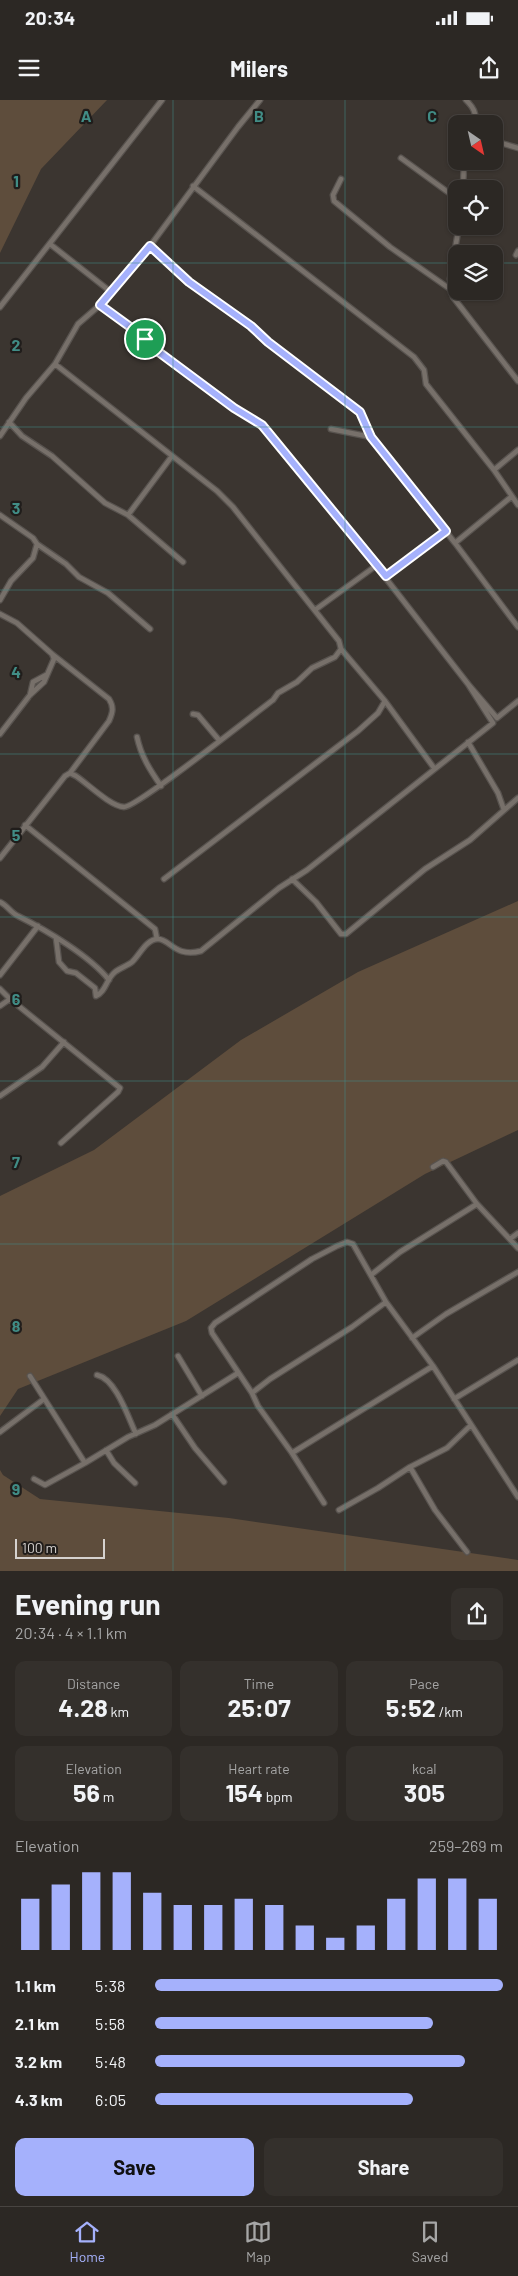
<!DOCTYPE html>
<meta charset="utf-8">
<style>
:root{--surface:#2c2824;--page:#34302c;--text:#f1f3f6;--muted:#a6a6a6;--line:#484441;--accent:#a5b1fc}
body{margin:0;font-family:Barlow,sans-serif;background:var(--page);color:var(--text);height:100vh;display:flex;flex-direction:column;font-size:19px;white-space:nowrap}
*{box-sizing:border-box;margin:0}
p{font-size:16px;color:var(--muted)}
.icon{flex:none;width:28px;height:28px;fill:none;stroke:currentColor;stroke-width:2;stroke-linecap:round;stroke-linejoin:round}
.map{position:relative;height:1471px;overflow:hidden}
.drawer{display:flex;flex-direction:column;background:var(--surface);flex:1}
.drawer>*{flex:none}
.needle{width:32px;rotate:146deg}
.fabs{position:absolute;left:448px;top:15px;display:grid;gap:10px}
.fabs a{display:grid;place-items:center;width:55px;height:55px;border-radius:10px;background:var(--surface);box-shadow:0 1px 4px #0004,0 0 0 1px var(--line);font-size:25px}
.scale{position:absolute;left:15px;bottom:12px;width:90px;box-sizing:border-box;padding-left:5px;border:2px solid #d6d2cf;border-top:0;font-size:14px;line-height:18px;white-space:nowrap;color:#d6d2cf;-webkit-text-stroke:4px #201d1b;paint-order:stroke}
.pin{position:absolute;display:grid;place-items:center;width:42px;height:42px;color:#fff;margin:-21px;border:2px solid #fff;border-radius:50%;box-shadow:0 1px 5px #0007}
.round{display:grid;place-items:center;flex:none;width:52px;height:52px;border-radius:10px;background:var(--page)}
.overview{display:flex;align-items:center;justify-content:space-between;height:85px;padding:0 15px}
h1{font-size:28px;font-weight:700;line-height:38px}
.metrics{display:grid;grid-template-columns:repeat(3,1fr);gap:8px;height:85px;padding:5px 15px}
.metrics div{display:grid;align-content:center;border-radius:10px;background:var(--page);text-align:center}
.metrics b{font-size:25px;font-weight:700}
.metrics small{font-size:14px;font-weight:400}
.metrics p{font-size:14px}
.chart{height:140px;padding:10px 15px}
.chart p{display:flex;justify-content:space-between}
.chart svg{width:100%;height:90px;margin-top:5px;stroke:var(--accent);stroke-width:6}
.button{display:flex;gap:10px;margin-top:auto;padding:10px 15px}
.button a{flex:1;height:58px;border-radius:10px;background:var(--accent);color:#111;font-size:20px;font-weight:700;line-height:58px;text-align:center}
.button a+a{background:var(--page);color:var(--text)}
ul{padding:0 15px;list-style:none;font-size:16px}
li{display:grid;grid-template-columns:80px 60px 1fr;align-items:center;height:38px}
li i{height:12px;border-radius:6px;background:var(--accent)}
.status{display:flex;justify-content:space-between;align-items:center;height:35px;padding:0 25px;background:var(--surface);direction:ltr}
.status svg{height:14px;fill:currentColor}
header{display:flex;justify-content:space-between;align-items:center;height:65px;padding:0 15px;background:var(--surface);font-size:22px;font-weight:700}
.menu{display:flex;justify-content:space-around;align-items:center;height:70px;border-top:1px solid var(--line);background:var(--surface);font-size:14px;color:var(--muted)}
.menu a{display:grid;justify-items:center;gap:2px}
.menu .on{color:var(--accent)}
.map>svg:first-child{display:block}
.green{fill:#5e4d3c}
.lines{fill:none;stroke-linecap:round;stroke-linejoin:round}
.minor-casing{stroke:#58534f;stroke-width:7}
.minor{stroke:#77706a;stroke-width:4.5}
.route-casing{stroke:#fff;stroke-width:10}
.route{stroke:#a5b1fc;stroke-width:6}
.grid{fill:none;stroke:#418d86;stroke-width:1;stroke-opacity:0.55}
.grid-label{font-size:16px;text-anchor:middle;font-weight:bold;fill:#418d86;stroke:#201d1b;stroke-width:4.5;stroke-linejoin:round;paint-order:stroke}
</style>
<div class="status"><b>20:34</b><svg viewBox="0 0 49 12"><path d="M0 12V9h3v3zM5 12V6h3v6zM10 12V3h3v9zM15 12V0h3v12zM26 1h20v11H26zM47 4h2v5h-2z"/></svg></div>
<header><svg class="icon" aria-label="menu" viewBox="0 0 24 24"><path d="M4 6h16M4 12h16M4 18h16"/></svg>Milers<svg class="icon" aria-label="share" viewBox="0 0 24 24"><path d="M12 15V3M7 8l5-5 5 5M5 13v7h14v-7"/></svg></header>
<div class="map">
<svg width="518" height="1471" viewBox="0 0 518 1471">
<rect width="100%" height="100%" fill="#3b3530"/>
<path class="green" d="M0 0H107L41 69 0 153Z
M518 801V1030L425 1074 186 1221 18 1289 0 1316V1096L94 1050 241 940 358 872Z
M0 1370 3 1375 40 1399 229 1418 518 1460V1471H0Z"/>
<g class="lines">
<defs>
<path id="minor" d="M466 0C473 7 477 13 475 24
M494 41 518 48
M401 58 456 98
M341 79 333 95 334 101 390 147 450 189
M193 86 414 257 424 270 426 284 494 370 518 405
M463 89 464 61
M459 126 450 179 453 197 518 281
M50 144 111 192
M150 146 189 183 251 226 269 243 361 312 371 337 455 443 518 527
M516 155 518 151
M100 205 133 229 155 250 234 308 261 325 332 409 468 584
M0 207 162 0
M55 264 217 391 233 407 339 541 341 549 385 601 434 668
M9 322 22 336 52 356 105 403 128 415 183 462
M331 329 371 337
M0 336 26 298 55 264 78 224 100 205 150 146 238 27 260 0
M494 370 518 350
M0 415 33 438 37 444 66 464 79 477 108 493 150 529
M128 415 172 356
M455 443 511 397
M386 476 446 431
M0 500 11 481 33 458 37 444
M315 510 377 465
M0 514 17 523 52 554 54 559 44 582 30 595 0 634
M52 554 109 599C114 607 113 612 109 621L70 673
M30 595 33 582 46 575
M193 614 198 615 219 640
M137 637C141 656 150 670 161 686
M468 642 498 693 504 710
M25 725 155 829 157 839
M0 758 65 676 70 673 76 676C88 684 110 706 124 707 136 708 254 614 273 600L278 593 297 582 312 568 335 557 341 549
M164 779 358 631 378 613 385 601
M292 779 316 802 341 834H346L425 769 470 740 518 698
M0 802C7 805 11 813 18 816 46 830 90 856 109 880
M56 838 59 862 67 871 76 873 95 888 96 896C106 892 106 879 115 872 120 868 127 866 132 862 139 856 146 839 158 839 170 839 175 858 201 851L279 788 307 770 493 623 468 584 497 618 518 601
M0 875 38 826
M0 889 10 899 0 906
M10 899 120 988 118 992 61 1043
M0 996 42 967 64 942
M433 1067 443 1061 446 1062 477 1104 518 1148
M510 1139 518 1133
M371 1175 400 1152 477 1104
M412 1238 446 1214 518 1172
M178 1256 202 1296
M97 1275C116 1279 128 1317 136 1334
M30 1276 85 1363 128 1337 155 1325 238 1273
M252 1293 212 1233 211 1228 215 1223 312 1159 337 1146 347 1142 353 1144 386 1202 433 1266 518 1397
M454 1299 518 1260
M172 1314 195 1348 224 1382
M0 1332 44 1299
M106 1350 114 1363 135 1383
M292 1353 433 1266
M410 1367 435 1410 467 1452
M34 1379 45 1385 85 1363
M324 1403 292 1353 258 1306 252 1293 270 1279 352 1227 386 1202
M339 1410 378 1388 410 1367 447 1348 471 1325"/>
</defs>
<use href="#minor" class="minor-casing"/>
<use href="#minor" class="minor"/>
</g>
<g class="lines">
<defs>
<path id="route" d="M150 146 189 182 251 226 268 242 360 312 371 337 446 431 386 476 262 325 234 308 156 250 133 229 100 205Z"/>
</defs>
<use href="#route" class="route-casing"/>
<use href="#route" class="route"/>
</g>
<path class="grid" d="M173 0V1471M345 0V1471M0 163H456M494 163H518M0 327H518M0 490H518M0 654H518M0 817H518M0 981H518M0 1144H518M0 1308H518"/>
<g class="grid-label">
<text x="86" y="22">A</text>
<text x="259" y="22">B</text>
<text x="432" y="22">C</text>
<text x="16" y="87">1</text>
<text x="16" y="251">2</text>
<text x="16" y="414">3</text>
<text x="16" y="578">4</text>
<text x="16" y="741">5</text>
<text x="16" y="905">6</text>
<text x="16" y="1068">7</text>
<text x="16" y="1232">8</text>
<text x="16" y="1395">9</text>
</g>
</svg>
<div class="fabs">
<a><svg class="needle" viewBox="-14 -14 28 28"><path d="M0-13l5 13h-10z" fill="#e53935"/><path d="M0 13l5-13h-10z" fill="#a6a6a6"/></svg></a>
<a><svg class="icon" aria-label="locate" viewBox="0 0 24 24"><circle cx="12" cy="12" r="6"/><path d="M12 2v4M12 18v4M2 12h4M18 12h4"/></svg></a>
<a><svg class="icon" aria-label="layers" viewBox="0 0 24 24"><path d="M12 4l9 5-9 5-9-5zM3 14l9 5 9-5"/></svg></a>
</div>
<div class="scale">100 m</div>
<div class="pin" style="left:145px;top:239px;background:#1e9e55"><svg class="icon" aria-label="arrive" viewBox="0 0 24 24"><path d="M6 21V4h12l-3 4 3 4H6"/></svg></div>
</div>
<section class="drawer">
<div class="overview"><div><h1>Evening run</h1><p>20:34 · 4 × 1.1 km</p></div><a class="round"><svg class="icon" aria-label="share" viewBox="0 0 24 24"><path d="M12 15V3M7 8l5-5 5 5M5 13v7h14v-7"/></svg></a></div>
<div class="metrics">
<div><p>Distance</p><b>4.28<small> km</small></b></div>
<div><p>Time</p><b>25:07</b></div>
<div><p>Pace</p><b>5:52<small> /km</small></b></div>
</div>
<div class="metrics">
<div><p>Elevation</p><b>56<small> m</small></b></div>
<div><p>Heart rate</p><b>154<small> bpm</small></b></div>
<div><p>kcal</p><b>305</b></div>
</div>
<div class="chart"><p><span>Elevation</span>259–269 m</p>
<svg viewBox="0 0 160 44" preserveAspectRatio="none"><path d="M5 44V19M15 44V12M25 44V6M35 44V6M45 44V16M55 44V22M65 44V22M75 44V19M85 44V22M95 44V32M105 44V38M115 44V32M125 44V19M135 44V9M145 44V9M155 44V19"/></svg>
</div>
<ul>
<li><b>1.1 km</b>5:38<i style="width:100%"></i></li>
<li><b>2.1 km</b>5:58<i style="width:80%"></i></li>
<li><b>3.2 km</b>5:48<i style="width:89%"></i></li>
<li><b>4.3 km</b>6:05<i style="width:74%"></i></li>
</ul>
<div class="button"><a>Save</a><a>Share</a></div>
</section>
<nav class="menu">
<a class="on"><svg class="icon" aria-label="home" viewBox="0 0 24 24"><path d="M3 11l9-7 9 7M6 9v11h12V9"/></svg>Home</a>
<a><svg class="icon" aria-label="map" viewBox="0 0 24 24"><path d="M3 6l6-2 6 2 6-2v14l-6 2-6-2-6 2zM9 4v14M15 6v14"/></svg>Map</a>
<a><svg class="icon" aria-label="saved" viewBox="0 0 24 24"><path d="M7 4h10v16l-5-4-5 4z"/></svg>Saved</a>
</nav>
